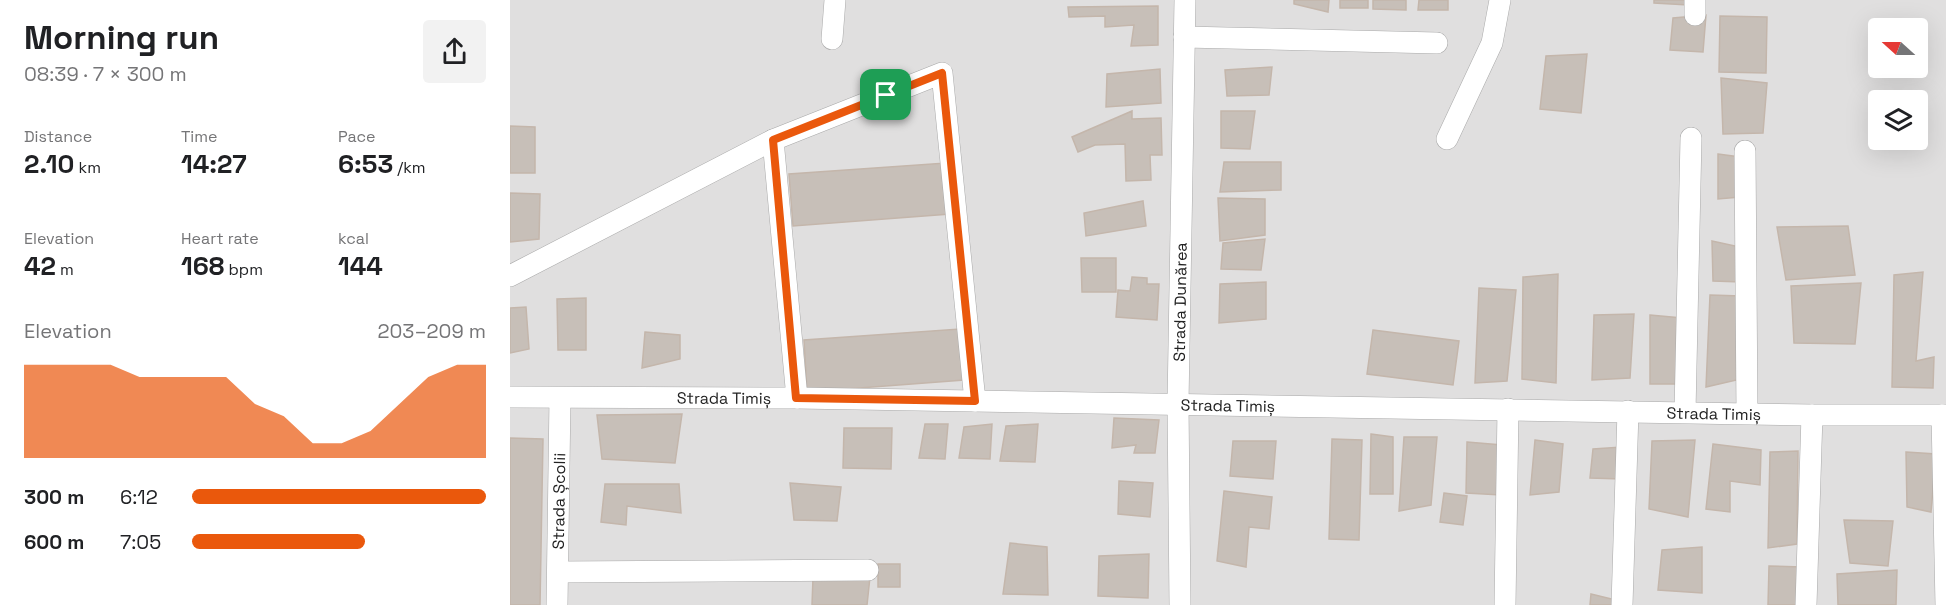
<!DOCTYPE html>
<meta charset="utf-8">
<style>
:root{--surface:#fff;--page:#f2f2f2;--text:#202124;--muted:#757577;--accent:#ea580c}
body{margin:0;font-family:"Space Grotesk",sans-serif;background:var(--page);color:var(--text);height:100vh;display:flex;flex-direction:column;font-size:22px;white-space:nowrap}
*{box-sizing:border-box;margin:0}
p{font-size:20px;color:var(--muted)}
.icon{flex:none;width:33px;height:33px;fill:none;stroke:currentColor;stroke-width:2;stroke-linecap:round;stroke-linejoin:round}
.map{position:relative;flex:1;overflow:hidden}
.sheet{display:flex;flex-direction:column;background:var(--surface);width:510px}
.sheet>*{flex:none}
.needle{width:39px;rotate:291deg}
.tools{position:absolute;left:1358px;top:18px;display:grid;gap:12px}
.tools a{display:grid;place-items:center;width:60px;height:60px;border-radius:6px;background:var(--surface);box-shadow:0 6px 24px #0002;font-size:30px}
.pin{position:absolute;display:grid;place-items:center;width:51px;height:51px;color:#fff;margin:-26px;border-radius:12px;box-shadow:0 3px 9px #0006}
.round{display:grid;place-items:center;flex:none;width:63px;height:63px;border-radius:6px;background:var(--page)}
.overview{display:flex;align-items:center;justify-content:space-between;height:102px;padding:0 24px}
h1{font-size:33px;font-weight:700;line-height:45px}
.metrics{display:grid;grid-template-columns:repeat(3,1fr);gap:9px;height:102px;padding:6px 24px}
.metrics div{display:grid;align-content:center}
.metrics b{font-size:26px;font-weight:700}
.metrics small{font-size:16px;font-weight:400}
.metrics p{font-size:16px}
.chart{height:168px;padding:12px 24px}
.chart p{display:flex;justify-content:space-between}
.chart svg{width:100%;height:108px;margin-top:6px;fill:var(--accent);opacity:.7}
ul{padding:0 24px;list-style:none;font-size:20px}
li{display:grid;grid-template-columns:96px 72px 1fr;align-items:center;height:45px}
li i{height:15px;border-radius:8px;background:var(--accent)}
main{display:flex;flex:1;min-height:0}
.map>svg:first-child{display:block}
.residential{fill:#e0dfdf;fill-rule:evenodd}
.building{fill:#c7bfb8;stroke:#c4b6ab;stroke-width:1.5}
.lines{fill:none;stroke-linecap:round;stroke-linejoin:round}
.minor-casing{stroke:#a9a9a9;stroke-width:22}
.minor{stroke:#fff;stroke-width:21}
.route-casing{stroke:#fff;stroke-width:12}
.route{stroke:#ea580c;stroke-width:8}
.labels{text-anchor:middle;stroke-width:6;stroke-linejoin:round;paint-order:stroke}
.street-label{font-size:16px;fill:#222;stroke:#fff}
</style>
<main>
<section class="sheet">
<div class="overview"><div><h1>Morning run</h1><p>08:39 · 7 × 300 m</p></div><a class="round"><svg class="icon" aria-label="share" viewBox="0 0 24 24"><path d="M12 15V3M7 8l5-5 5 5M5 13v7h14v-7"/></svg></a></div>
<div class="metrics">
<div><p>Distance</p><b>2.10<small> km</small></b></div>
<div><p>Time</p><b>14:27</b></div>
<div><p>Pace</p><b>6:53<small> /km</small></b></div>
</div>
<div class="metrics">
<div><p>Elevation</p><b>42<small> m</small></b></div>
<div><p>Heart rate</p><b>168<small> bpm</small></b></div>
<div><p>kcal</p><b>144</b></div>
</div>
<div class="chart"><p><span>Elevation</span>203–209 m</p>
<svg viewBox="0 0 160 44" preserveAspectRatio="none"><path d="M0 44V6L10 6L20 6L30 6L40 11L50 11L60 11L70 11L80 22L90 27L100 38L110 38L120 33L130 22L140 11L150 6L160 6V44z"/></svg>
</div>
<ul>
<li><b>300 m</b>6:12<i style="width:100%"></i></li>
<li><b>600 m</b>7:05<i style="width:59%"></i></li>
</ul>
</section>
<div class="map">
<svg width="1436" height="605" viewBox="0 0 1436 605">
<rect width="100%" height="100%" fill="#f2efe9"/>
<path class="residential" d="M0 0H1436V605H0ZM1368 28H1407V68H1368ZM1368 100H1407V140H1368Z"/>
<path class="building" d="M784 0H819L818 12 784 4Z
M830 0H858V8H830Z
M863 0H896V10L863 9Z
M909 0H938V10H908Z
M1144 0H1179L1178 5 1144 3Z
M648 6V45L621 46 624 25 595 27V16L559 17 558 7Z
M1196 15 1193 52 1160 50 1163 18Z
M1210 16 1257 17 1256 73 1209 72Z
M1077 54 1071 113 1030 109 1036 56Z
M762 67 759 95 717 96 715 70Z
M650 69 651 103 596 107 597 74Z
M1211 78 1257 83 1253 133 1213 134Z
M622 111V119L651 118 652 155H640L641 180 616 181 615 144 585 145 568 152 562 137Z
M711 111H745L740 149 711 148Z
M0 126 25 127V173H0Z
M1208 154 1230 157V197L1208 199Z
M714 162H771V190L710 192Z
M436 163 440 214 283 226 279 174Z
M0 193 30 194 29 239 0 242Z
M708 198 755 199V235L710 241Z
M633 201 636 226 576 236 574 213Z
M1338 226 1345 275 1276 280 1267 227Z
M755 239 751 270 711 269 713 243Z
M1202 241 1230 247 1231 282 1203 281Z
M571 258H606V292H572Z
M1413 272 1406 361 1424 357 1423 388 1382 387 1384 275Z
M1048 274 1046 383 1012 379 1013 277Z
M622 277 637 278V284H649L647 320 606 317 608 290 620 291Z
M756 282V319L709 323 710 284Z
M1351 283 1345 344 1284 343 1281 286Z
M969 288 1006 290 997 381 965 383Z
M1200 295 1231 296V379L1196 387Z
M76 298V350H48L47 299Z
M16 307 19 349 0 353V308Z
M1124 314 1120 378 1082 380 1084 315Z
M1140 315 1172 318 1170 384H1140Z
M450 329 454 380 297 392 294 340Z
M863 330 949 341 943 385 857 374Z
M135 332 170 335V359L132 368Z
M172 414 165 463 92 459 87 415Z
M604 418 649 420 645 453H624L626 445 602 448Z
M415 424H438L435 459 409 458Z
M482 424 480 459 449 458 454 427Z
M528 424 525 462 490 461 496 426Z
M334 428H382L381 469 333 468Z
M861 434 883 437V494H860Z
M894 437H927L921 505 889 511Z
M0 438 33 439 30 605H0Z
M822 439 852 440 849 540 819 539Z
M1025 440 1053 444 1049 492 1020 495Z
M1185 440 1178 517 1139 509 1142 441Z
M723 441H766L763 479 720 476Z
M957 442 992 445 991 495 956 493Z
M1203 444 1251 450 1250 485 1220 481V512L1196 509Z
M1112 447 1111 479 1080 478 1083 449Z
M1288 451 1287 544 1258 548 1260 452Z
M1396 452 1426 454 1421 512 1397 507Z
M609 481 643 483 640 517 608 514Z
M280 483 331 487 327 521 284 520Z
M95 484H169L171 513 117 506 116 525 91 522Z
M714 491 762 497 759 529 739 527 736 567 707 561Z
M934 493 957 496 953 525 930 522Z
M1334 520 1383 521 1378 566 1340 563Z
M500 543 537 547 538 595 493 594Z
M1192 547V593L1148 590 1152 550Z
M639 554 638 598 588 596 589 556Z
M368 564H390V587H368Z
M1259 566 1292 567V605H1258Z
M1387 570 1386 605H1328L1327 574Z
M360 577 357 605H302L303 578Z
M1081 594 1106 600V605H1080Z"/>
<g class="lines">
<defs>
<g id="minor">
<path d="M1185 15V0"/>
<path d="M674 37 927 43"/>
<path d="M322 39 325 0"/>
<path d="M937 139 982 43 990 0"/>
<path d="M263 140 287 398"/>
<path d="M1235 151 1237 413"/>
<path d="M0 276 263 140 432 73 465 401"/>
<path id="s1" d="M0 397 287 398 1302 415H1436"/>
<path d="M1175 412 1181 138"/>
<path d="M1432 415 1436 605"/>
<path d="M48 572 358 570"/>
<path id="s2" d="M47 605 50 398"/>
<path id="s3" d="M670 605 668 403 675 0"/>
<path d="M995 605 998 409"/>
<path d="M1112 605 1118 411"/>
<path d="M1296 605 1302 415"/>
</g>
</defs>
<use href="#minor" class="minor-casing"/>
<use href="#minor" class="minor"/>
</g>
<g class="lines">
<defs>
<path id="route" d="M432 73 465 401 286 398 263 140Z"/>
</defs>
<use href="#route" class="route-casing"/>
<use href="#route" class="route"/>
</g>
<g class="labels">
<g class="street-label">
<text dy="6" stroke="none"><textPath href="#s3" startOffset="303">Strada Dunărea</textPath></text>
<text dy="6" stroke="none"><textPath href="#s1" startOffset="214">Strada Timiș</textPath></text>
<text dy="6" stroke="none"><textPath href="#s1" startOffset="718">Strada Timiș</textPath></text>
<text dy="6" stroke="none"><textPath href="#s1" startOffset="1204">Strada Timiș</textPath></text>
<text dy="6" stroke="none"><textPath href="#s2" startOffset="104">Strada Școlii</textPath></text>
</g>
</g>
</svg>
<div class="tools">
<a><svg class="needle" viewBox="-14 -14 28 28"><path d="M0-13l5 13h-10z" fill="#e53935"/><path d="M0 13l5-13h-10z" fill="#757577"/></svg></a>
<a><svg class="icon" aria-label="layers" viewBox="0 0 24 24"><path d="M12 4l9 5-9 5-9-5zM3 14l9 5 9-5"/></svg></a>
</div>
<div class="pin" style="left:376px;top:95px;background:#1e9e55"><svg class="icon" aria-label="arrive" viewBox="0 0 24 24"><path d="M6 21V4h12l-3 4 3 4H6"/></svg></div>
</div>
</main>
